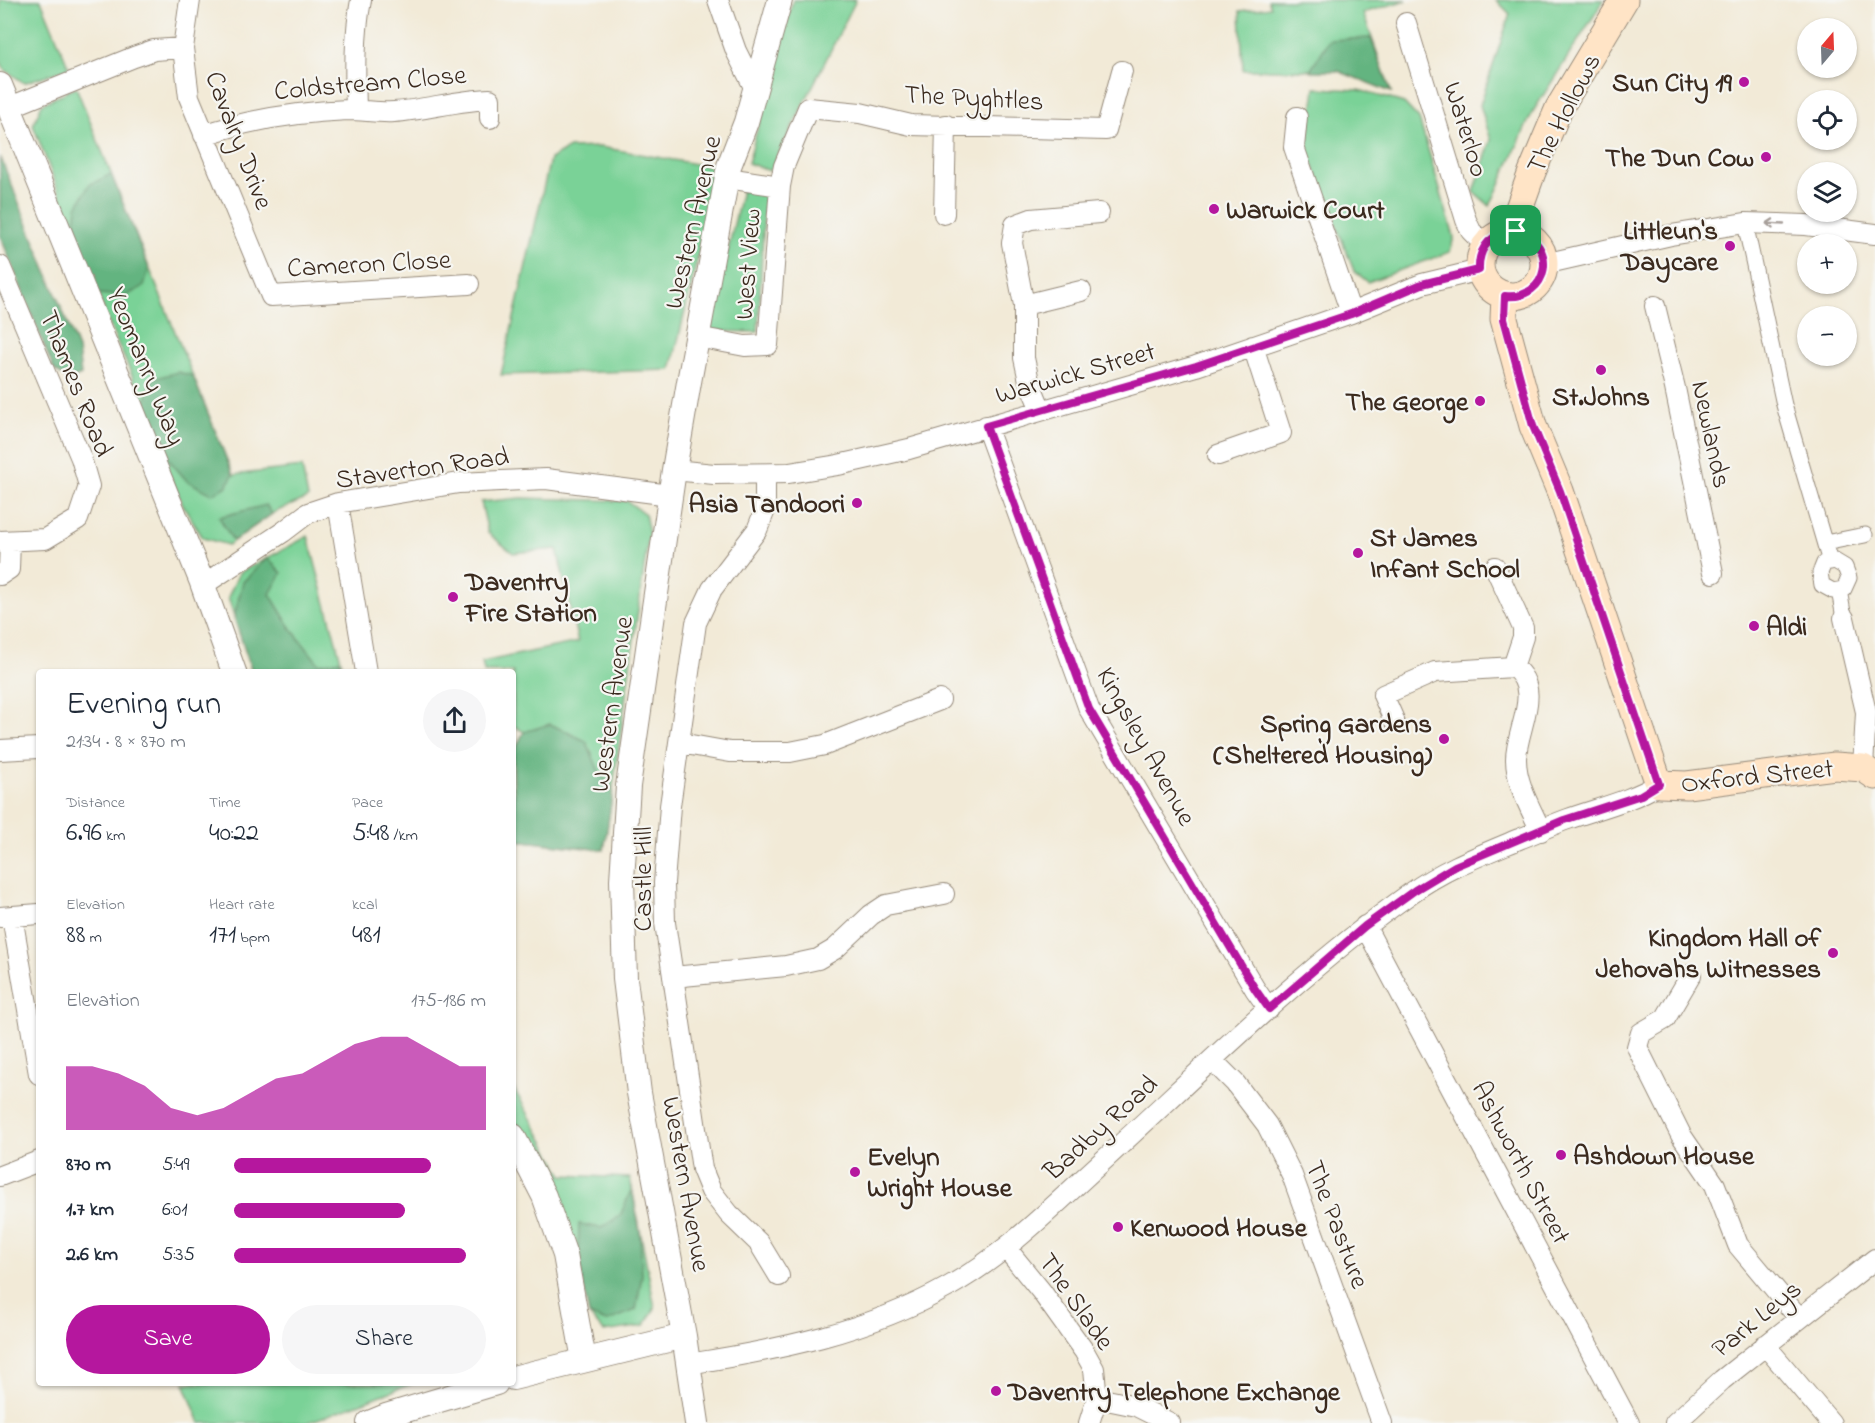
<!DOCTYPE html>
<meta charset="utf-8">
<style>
:root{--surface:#fff;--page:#f6f6f7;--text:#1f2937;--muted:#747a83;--accent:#b5179e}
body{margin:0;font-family:"Indie Flower",sans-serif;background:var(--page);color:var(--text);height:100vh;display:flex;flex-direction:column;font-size:22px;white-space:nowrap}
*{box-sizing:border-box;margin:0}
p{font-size:20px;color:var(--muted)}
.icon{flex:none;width:33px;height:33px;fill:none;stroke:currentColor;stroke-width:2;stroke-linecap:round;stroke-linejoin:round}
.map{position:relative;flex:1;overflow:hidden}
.sheet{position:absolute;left:36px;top:669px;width:480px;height:717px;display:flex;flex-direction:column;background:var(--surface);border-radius:6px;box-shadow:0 2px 4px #0004}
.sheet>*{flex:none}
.needle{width:39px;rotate:19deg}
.controls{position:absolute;left:1797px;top:18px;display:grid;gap:12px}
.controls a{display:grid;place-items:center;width:60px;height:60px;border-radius:50%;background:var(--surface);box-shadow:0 2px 4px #0004;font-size:30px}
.pin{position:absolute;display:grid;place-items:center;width:51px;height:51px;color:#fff;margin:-26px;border-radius:12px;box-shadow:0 3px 9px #0006}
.round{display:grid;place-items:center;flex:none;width:63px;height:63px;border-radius:32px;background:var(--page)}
.summary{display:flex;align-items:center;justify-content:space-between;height:102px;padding:0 30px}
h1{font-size:33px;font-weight:600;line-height:45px}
.stats{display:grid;grid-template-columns:repeat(3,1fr);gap:9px;height:102px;padding:6px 30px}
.stats div{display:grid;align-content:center}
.stats b{font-size:26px;font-weight:600}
.stats small{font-size:16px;font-weight:400}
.stats p{font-size:16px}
.chart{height:168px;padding:12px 30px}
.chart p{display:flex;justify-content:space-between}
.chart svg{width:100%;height:108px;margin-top:6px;fill:var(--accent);opacity:.7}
.primary-button{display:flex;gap:12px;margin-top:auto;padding:12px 30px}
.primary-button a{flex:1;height:69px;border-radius:36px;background:var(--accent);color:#fff;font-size:24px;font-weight:600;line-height:69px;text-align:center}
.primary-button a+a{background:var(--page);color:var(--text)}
ul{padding:0 30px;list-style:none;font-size:20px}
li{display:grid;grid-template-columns:96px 72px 1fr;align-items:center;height:45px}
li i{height:15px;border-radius:8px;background:var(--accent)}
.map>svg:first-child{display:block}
.green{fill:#7ad297;stroke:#5a7e5a;stroke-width:1.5}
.forest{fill:#63b480;stroke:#4f6f4f;stroke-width:1.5}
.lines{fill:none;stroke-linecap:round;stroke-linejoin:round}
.pedestrian-casing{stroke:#968a7a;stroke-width:17}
.minor-casing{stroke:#968a7a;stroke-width:22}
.tertiary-casing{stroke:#968a7a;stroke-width:26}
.secondary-casing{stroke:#968a7a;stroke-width:29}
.pedestrian{stroke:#fff;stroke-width:15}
.minor{stroke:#fff;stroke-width:20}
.tertiary{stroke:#fff;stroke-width:24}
.secondary{stroke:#ffe4c6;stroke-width:27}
.oneway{stroke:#a79f9a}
.route-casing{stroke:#fff;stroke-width:12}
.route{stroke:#b5179e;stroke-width:8}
.poi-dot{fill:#b5179e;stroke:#f6f6f2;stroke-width:2}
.labels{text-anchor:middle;stroke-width:4.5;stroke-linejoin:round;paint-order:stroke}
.street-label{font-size:27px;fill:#3b2a1e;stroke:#f6f6f2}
.poi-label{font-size:27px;font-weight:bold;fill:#3b2a1e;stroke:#f6f6f2;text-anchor:start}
</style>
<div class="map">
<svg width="1875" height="1423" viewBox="0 0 1875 1423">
<rect width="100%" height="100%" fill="#f6f6f2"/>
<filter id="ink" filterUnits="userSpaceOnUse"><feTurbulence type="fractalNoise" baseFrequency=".0167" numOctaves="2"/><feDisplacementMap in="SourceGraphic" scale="12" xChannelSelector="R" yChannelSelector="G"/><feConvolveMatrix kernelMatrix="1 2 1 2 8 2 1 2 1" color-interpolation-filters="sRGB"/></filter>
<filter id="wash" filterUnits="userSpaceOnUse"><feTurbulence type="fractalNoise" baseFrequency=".008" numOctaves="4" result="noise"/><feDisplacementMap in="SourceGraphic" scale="24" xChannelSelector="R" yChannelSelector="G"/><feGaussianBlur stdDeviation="1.35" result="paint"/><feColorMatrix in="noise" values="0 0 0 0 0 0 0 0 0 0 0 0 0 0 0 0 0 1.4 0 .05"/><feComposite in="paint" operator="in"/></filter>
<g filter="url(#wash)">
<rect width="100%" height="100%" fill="#f2ead7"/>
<path class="green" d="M0 0H41L69 68 24 83 4 69 0 60Z
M793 0H856L770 171 748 163Z
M1268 0H1407L1363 13 1391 92 1338 70H1243L1240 11 1271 7Z
M1496 0H1604L1532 113 1490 206 1474 192 1491 140 1480 105 1510 14Z
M76 87 233 475 302 467 308 498 275 512 228 545 203 538 183 505 142 414 132 375 112 331 33 125 42 104Z
M1315 88 1359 90 1404 103 1419 119 1454 237 1450 252 1368 282 1354 271 1307 150Z
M600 147 719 168 671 370 501 375 550 159 569 148Z
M742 190 765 193 758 332 709 331Z
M521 498 627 501 645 514 649 533 604 850 515 840 513 753 524 732 513 725V672H484L482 662 578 642 557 549 513 553 488 533 481 502Z
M308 536 344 672H252L228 597 239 573Z
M513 1087 563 1175 630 1178 655 1308 644 1326 604 1332 589 1315 578 1258 548 1181 513 1117Z
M184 1383H414L307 1423H200Z"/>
<path class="forest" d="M1371 38 1391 92 1338 71H1310L1329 40Z
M0 156 78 349 81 375 69 380 54 370 0 235Z
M111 174 149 268 144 286 126 296 98 294 74 232 77 207 89 185Z
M178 372 193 376 233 475 226 487 212 494 187 481 164 454 142 414 152 379Z
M266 505 272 514 233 541 219 517Z
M267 558 282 573 270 594 290 627 319 664 340 660 344 672H252L234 617 243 582Z
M550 724 586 741 599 771 613 790 604 850 515 840 513 753 524 732Z
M632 1188 640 1232 642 1275 636 1310 606 1322 589 1315 578 1258 579 1224 601 1228 620 1216Z"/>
</g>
<g filter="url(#ink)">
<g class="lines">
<defs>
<path id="pedestrian" d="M1745 223 1784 405 1830 562
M1825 543 1865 535
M1835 561 1845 567 1849 578 1844 589 1833 591 1822 585 1820 573 1824 563Z
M1839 590 1844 618"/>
<path id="minor" d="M190 0 183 48 189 97 271 296 469 284
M718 0 736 51 755 89
M1406 23 1466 220 1471 231 1485 245
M10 107 134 57 154 50 183 48
M356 110C355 73 354 37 361 0
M1297 117 1294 147 1351 313
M204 135C251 119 298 112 348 110 363 110 379 113 394 112 426 110 457 100 490 99V118
M727 178 780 186 784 166 808 108 860 113 911 125 1106 130 1122 71
M944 214 946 125
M1544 264 1671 235 1745 223 1806 225 1875 234
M0 266 81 458 89 486 78 519 45 539 0 541
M1024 305 1081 291
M1655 306 1675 388 1713 573
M697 337 745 346 768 345 780 186
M1041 410 1029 381 1024 358V305L1012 243 1015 225 1031 219 1099 213
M986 426 1089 709 1255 989 1269 1009
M1218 455 1281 433 1253 346
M674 470 714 474 789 473 838 465 909 449 1196 366 1351 313 1422 284 1480 270
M765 475V510L757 530 712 589 696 623 670 806 664 883 665 923 702 1169 711 1191 729 1214 759 1243 779 1276
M338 503 366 672
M1495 567 1523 628V637L1513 667
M0 575 9 569 10 541
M203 585 283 532 308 513 338 503 459 483 546 479 670 495
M1844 618 1866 712 1863 768
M1394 720 1383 695 1435 672 1513 667C1544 690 1516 729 1516 759 1516 784 1531 809 1541 831
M680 743 730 752H790L825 745 940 700
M0 750 39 748
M12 916 39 1074
M0 917 39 914
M1365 926 1629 1423
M1691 975 1665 1019 1641 1033 1637 1047 1681 1135 1715 1185 1738 1245 1799 1318
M673 977 786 966 818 959 835 949 871 915 886 905 944 894
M1213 1061 1235 1083 1267 1125 1292 1175 1382 1423
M0 1176 39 1161
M1006 1248 1041 1291 1084 1351 1094 1369 1097 1398 1089 1423
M1765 1345 1831 1423
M688 1364C778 1350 868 1332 948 1287 1007 1254 1055 1204 1105 1159 1204 1068 1301 971 1411 893 1444 869 1481 855 1519 839 1535 833 1551 825 1568 819 1599 808 1631 801 1659 784
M1097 1398 1136 1406 1170 1423
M1675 1423 1722 1380 1875 1259"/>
<path id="tertiary" d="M0 85 201 580 234 672
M513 1136 544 1196 565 1255 584 1360
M513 1378 684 1336
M369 1423 386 1416 496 1383
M697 1423 684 1336 639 1093 625 979 622 880 628 786 674 470 689 382 729 166 746 122 780 0"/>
<path id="secondary" d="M1480 264a32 32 0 1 1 64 0a32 32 0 1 1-64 0Z
M1516 232 1517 214 1532 172 1559 108 1624 0
M1505 295 1504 319 1533 426 1560 491 1659 784 1687 785 1835 766 1863 768 1875 776"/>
</defs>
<use href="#pedestrian" class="pedestrian-casing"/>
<use href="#minor" class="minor-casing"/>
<use href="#tertiary" class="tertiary-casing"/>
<use href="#secondary" class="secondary-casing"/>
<use href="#pedestrian" class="pedestrian"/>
<use href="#minor" class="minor"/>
<use href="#tertiary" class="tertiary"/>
<use href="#secondary" class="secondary"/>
</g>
<defs><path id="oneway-shaft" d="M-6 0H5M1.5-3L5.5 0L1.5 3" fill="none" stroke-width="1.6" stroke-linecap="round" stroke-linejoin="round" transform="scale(1.5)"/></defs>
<use class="oneway" href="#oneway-shaft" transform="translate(1775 224) rotate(-177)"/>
</g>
<g class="lines" filter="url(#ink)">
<defs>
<path id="route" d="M1516 231C1560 243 1549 301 1505 296L1504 319 1533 426 1560 491 1659 784 1641 795 1564 820 1455 866 1415 890 1365 926 1269 1009 1255 989 1089 709 986 426 1196 366 1351 314 1422 284 1479 270C1478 246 1493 232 1516 231Z"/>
</defs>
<use href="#route" class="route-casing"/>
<use href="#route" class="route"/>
</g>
<g class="poi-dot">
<circle cx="1744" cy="82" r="6"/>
<circle cx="1766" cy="157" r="6"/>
<circle cx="1214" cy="209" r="6"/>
<circle cx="1730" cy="246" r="6"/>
<circle cx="1601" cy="370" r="6"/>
<circle cx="1480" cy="401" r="6"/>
<circle cx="857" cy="503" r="6"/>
<circle cx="1358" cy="553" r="6"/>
<circle cx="453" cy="597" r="6"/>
<circle cx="1754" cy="626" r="6"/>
<circle cx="1444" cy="739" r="6"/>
<circle cx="1833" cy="953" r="6"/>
<circle cx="1561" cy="1155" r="6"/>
<circle cx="855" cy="1172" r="6"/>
<circle cx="1118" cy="1227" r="6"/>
<circle cx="996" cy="1391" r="6"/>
</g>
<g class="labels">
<g class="street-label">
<text transform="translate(370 82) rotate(-5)" y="9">Coldstream Close</text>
<text transform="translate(974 97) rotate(3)" y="9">The Pyghtles</text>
<text transform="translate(1563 113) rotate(-63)" y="9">The Hollows</text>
<text transform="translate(1467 129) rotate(73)" y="9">Waterloo</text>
<text transform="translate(240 140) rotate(69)" y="9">Cavalry Drive</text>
<text transform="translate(692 222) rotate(-77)" y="9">Western Avenue</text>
<text transform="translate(369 263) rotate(-3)" y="9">Cameron Close</text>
<text transform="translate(747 264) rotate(-86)" y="9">West View</text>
<text transform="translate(147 366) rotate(68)" y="9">Yeomanry Way</text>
<text transform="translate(1075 372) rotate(-16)" y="9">Warwick Street</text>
<text transform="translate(77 383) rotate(68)" y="9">Thames Road</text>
<text transform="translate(1712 434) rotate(78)" y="9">Newlands</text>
<text transform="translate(422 467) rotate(-8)" y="9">Staverton Road</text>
<text transform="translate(611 704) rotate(-82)" y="9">Western Avenue</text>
<text transform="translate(1147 746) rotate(61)" y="9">Kingsley Avenue</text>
<text transform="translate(1757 775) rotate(-6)" y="9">Oxford Street</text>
<text transform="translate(642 879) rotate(-90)" y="9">Castle Hill</text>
<text transform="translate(1100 1127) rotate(-42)" y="9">Badby Road</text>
<text transform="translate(1522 1162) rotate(62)" y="9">Ashworth Street</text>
<text transform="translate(687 1184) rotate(80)" y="9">Western Avenue</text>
<text transform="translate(1338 1224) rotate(69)" y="9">The Pasture</text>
<text transform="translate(1077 1301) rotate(55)" y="9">The Slade</text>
<text transform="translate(1756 1318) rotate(-39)" y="9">Park Leys</text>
</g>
<g class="poi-label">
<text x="1732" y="91" text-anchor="end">Sun City 19</text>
<text x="1754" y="166" text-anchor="end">The Dun Cow</text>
<text x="1226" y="218">Warwick Court</text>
<text x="1718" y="239" text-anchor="end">Littleun's<tspan x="1718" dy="31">Daycare</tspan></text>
<text x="1601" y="405" text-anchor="middle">St.Johns</text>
<text x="1468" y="410" text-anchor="end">The George</text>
<text x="845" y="512" text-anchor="end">Asia Tandoori</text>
<text x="1370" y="546">St James<tspan x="1370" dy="31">Infant School</tspan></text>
<text x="465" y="590">Daventry<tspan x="465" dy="31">Fire Station</tspan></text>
<text x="1766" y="635">Aldi</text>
<text x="1432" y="732" text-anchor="end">Spring Gardens<tspan x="1432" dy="31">(Sheltered Housing)</tspan></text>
<text x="1821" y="946" text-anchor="end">Kingdom Hall of<tspan x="1821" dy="31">Jehovahs Witnesses</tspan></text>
<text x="1573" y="1164">Ashdown House</text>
<text x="867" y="1165">Evelyn<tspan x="867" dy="31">Wright House</tspan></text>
<text x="1130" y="1236">Kenwood House</text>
<text x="1008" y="1400">Daventry Telephone Exchange</text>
</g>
</g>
</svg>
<div class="controls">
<a><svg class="needle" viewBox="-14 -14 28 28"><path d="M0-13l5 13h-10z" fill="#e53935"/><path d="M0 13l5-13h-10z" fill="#747a83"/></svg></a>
<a><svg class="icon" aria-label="locate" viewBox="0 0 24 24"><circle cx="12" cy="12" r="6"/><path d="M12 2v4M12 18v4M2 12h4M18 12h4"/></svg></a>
<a><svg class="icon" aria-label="layers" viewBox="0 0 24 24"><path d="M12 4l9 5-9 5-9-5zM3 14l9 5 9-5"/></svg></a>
<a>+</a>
<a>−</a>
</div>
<div class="pin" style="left:1516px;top:231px;background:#1e9e55"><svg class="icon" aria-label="arrive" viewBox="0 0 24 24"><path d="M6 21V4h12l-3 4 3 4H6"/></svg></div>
<section class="sheet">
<div class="summary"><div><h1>Evening run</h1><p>21:34 · 8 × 870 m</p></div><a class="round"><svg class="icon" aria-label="share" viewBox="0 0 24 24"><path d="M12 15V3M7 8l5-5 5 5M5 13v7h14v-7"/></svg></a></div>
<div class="stats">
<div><p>Distance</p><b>6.96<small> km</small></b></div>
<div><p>Time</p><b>40:22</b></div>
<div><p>Pace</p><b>5:48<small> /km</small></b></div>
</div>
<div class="stats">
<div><p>Elevation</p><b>88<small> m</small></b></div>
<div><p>Heart rate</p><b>171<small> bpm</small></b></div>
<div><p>kcal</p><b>481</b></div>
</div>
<div class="chart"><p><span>Elevation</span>175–186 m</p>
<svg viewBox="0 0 160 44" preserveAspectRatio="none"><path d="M0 44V18L10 18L20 21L30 26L40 35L50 38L60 35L70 29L80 23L90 21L100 15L110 9L120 6L130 6L140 12L150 18L160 18V44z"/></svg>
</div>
<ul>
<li><b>870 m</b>5:49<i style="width:78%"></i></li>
<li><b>1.7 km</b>6:01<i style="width:68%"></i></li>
<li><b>2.6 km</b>5:35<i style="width:92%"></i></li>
</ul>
<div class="primary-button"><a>Save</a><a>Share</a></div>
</section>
</div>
